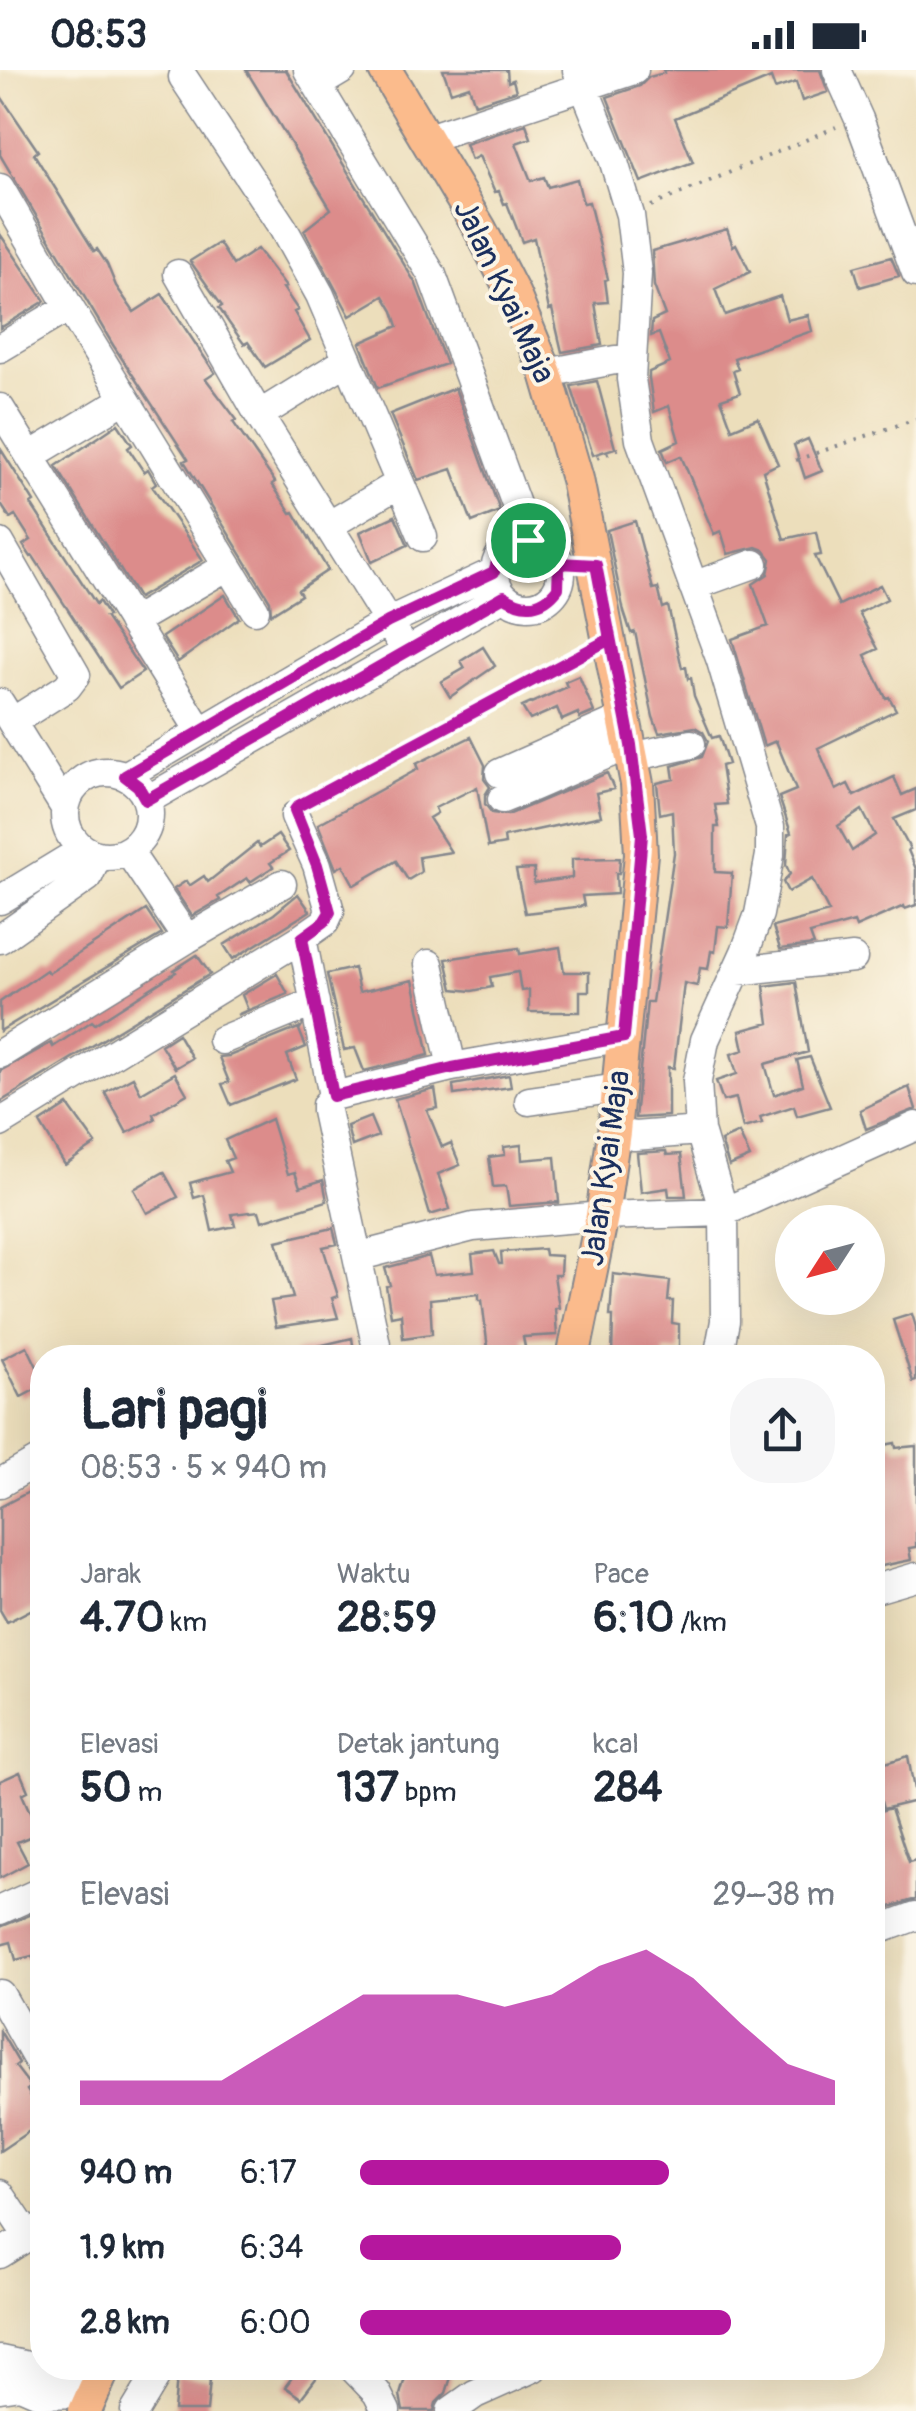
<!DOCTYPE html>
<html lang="id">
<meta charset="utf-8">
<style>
:root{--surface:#fff;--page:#f6f6f7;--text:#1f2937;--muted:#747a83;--accent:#b5179e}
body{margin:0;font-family:Pangolin,sans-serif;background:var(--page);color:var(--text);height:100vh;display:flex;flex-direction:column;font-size:38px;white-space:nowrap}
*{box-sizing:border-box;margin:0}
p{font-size:32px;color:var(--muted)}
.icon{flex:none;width:55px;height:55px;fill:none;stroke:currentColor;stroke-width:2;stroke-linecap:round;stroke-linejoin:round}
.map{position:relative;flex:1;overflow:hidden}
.details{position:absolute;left:30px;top:1275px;width:855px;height:1035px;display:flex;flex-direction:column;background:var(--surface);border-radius:40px;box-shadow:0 10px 40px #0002}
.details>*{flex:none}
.needle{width:65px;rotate:234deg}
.buttons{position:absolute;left:775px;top:1135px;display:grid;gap:20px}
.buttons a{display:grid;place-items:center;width:110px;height:110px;border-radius:50%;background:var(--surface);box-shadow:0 10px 40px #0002;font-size:50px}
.pin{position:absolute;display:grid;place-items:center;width:85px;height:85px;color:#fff;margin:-42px;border:5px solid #fff;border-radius:50%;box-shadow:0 2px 10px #0007}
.round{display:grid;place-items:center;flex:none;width:105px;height:105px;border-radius:40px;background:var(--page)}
.overview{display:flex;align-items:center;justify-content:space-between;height:170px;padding:0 50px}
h1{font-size:55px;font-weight:700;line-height:75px}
.figures{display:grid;grid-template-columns:repeat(3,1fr);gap:15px;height:170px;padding:10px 50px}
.figures div{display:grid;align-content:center}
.figures b{font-size:42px;font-weight:700}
.figures small{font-size:28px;font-weight:400}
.figures p{font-size:28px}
.chart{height:280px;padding:20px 50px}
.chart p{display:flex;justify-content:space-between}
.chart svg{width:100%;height:180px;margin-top:10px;fill:var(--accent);opacity:.7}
ul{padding:0 50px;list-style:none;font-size:32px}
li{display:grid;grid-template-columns:160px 120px 1fr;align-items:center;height:75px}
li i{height:25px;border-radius:12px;background:var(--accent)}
.status{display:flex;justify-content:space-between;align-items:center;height:70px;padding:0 50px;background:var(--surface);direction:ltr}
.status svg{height:28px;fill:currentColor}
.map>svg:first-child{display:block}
.building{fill:#dc8c8b;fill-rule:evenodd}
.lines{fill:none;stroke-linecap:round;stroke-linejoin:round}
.minor-casing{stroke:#84868c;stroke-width:31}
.major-casing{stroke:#84868c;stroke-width:36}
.path{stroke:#84868c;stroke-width:4;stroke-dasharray:2.5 8;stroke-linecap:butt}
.minor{stroke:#fff;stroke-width:28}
.major{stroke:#fbbb8c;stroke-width:32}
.route-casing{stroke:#fff;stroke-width:20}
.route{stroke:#b5179e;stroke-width:12}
.labels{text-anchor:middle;stroke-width:8;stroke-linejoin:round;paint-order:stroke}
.street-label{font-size:32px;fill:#1b2f5e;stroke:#fcf5e5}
</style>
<div class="status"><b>08:53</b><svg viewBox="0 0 49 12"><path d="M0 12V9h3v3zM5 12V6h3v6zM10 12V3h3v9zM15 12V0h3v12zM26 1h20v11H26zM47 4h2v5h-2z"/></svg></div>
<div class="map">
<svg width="916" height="2341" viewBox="0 0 916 2341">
<rect width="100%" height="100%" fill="#fcf5e5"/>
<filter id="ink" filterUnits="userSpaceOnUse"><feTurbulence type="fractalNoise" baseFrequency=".01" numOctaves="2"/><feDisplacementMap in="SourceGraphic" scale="20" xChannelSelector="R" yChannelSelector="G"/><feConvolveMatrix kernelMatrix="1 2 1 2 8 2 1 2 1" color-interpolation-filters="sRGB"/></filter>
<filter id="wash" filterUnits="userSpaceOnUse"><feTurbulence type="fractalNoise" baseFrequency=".0048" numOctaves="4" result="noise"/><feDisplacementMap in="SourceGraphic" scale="40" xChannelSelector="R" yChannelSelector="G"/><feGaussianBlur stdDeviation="2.25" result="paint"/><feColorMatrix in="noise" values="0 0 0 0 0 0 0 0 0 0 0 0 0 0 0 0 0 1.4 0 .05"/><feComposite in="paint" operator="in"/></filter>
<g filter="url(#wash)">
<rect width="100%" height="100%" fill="#ecdebb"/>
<g id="blocks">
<path class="building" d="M246 0H286L416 214 446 294 378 318 360 273 398 256 393 241 384 226 350 246 304 160 331 139Z
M443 0H507L508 12 513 10 516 21 475 34 469 16 451 22Z
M663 0H820L828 22 802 31 796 12 775 19 771 8 675 48 693 92 641 112 607 27 640 16 649 7 664 3Z
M0 25 38 81 34 84 94 181 97 179 107 194 116 216 134 242 162 224 215 303 206 309 237 350 233 352 275 412 272 414 291 443 294 442 328 500 298 520 301 525 271 544 270 531 184 391 188 389 113 275 0 85Z
M526 54 531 68 516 73 531 111 544 107 548 117 577 109 583 133 589 132 608 209 605 210 608 232 595 233 602 275 562 282 552 239 549 240 534 168 522 172 507 133 504 134 499 121 495 122 479 86 471 90 465 74Z
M727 159 733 176 736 174 750 202 715 219 725 245 780 226 787 250 808 245 812 261 734 288 738 299 733 301 740 323 721 329 732 359 758 348 778 394 763 401 784 469 816 462 821 485 815 486 839 535 880 515 887 529 859 543 878 579 865 585 886 628 889 627 896 640 818 678 836 720 848 714 854 726 894 707 902 725 916 719V740L894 749 910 779 908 780 916 799V835L905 839 904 836 856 857 854 852 810 864 814 875 780 879 773 857 829 842 812 809 788 822 783 812 790 804 786 795 788 764 791 763 779 727 796 720 776 671 764 676 732 569 768 556 753 514 768 504 771 489 764 480 756 477 728 484 721 461 714 464 681 386 667 392 662 379 679 371 669 336 654 342 649 308V302L670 293 659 263 651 266 652 251 665 245 654 216 652 181ZM862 740 875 765 852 781 838 756Z
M0 164 45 231 0 258Z
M219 173 233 195 257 179 286 217 283 218 298 240 294 242 310 270 265 297 248 272 244 274 229 253 219 238 222 236 190 191Z
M891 187 899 206 860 217 854 197Z
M597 311 615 378 593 385 571 316Z
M455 318 500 441 472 452 452 399 418 410 390 344Z
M118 354 132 375 128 378 144 402 148 399 156 413 152 416 203 490 138 528 56 396Z
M808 369 822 401 805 408 794 375Z
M0 378 34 432 31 434 96 534 99 531 108 546 105 547 143 602 119 618 33 486 31 487 23 475 31 470 15 445 10 448 0 433Z
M395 446 408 475 372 492 360 462Z
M635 451 653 519 658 518 663 538 668 536 682 598 686 597 688 609 691 608 694 626 712 668 719 666 728 694 721 696 727 734 715 735 719 757H715V802L732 803 728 857 718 856 715 882 711 881 708 899 700 898 697 916 684 913 674 998 668 997V1046L635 1048 647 932H652L674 783 672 741 660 744 657 713 674 709 672 696 702 687 708 671 703 662 695 657 659 663 653 647 635 562 631 563 624 542 607 460Z
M225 525 239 548 178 592 162 567Z
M483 577 495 596 450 627 441 612 465 598 461 591Z
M579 606 594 642 580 648 578 643 562 650 557 638 530 650 522 637 567 617 565 612Z
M471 667 485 695 484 709 490 717 485 725V734L492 743 508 745 607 703 614 719 596 723 601 746 504 767 505 774 488 777 477 717 435 738 437 743 429 748 451 782 419 787 421 802 408 810 396 791 354 815 343 795 336 799 318 754 418 699 416 694Z
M278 765 289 781 270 793 273 797 250 812 247 808 218 827 220 830 192 846 174 819 186 811 189 816 204 806 208 812 257 773 260 777Z
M620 788 619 803H616L617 824 582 826 584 836 525 843 516 800 534 799V813L572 808V789Z
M298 824 310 841 233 889 224 875 274 844Z
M146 840 162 864 0 961V932L46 900 49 903Z
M560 877 564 902H589V921H580V942H529V920L521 921 518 902 490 907 492 917 472 921 453 919 446 889 519 878 520 884Z
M197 885 210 904 0 1032V1001L51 973 53 977 92 951 95 954 176 902 174 900Z
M354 898 359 922 413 910 429 985 364 1001 355 978 344 980 327 904Z
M277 904 288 924 237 945 248 940 242 925Z
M796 912 808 982 765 994 774 1025 803 1015 797 990 810 987 830 1037 797 1046 794 1036 760 1047 762 1053 743 1058 736 1028 723 1031 716 1011 737 1004 731 984 744 980 740 961 769 953 764 916Z
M301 957 299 960 306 977 287 985 296 1009 231 1035 222 1014 229 1012 219 987 229 986Z
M178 964 192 988 175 998 161 975Z
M175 1003 187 1024 153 1044 155 1049 127 1063 105 1022 133 1007 141 1023Z
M509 1005 511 1017 454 1025 453 1015Z
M909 1017 916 1039 866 1059 860 1040Z
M435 1019 438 1038 427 1040 442 1077 451 1073 460 1095 438 1104 450 1139 430 1145 395 1029Z
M68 1035 96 1074 65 1095 40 1053Z
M370 1047 378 1066 352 1076 347 1056Z
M271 1049 288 1104 295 1102 300 1117 323 1110 327 1131 262 1151 259 1141 232 1144 235 1156 212 1161 204 1125 194 1128 190 1113 230 1102 225 1091 233 1088 225 1070Z
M739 1063 750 1087 729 1096 721 1071Z
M521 1075 522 1090 555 1087 559 1132 509 1136 506 1116 493 1117 489 1087 505 1085 504 1077Z
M666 1081 667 1085 681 1084 686 1126H669L668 1118 641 1122 637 1083Z
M164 1102 178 1127 147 1143 134 1119Z
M333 1158 337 1174 323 1177 338 1226 332 1228 338 1248 276 1257 271 1231 293 1228 277 1171Z
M544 1179 545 1185 561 1186 560 1205H554L559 1238H555L557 1265 523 1267 527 1286 489 1288 482 1230H479V1224L430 1229 432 1264 403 1268 401 1244 391 1246 386 1216 390 1215 385 1198 429 1186 434 1205 474 1201 472 1184 494 1181 499 1194H502L501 1182Z
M613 1204 670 1211 668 1231H673L672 1253 679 1254V1282L664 1281V1288H612L613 1246H610Z
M912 1244 916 1257V1311L913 1312 893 1250Z
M352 1268 355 1288H294L293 1282Z
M27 1276 42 1307V1316L21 1327 2 1289Z
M895 1373 896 1378 916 1376V1477L909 1478 911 1490 872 1498V1377Z
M42 1415V1534L7 1552 0 1540V1437Z
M908 1686 916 1731 883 1739 872 1697Z
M20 1702 28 1721 22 1724 39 1763 17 1772 28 1793 0 1808V1711Z
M891 1738 909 1792 916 1790V1829L881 1840 876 1823 872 1824V1743Z
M42 1840V1909L32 1886 16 1890 11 1872 0 1875V1857Z
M0 1961 19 1993 15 1996 31 2017 27 2020 42 2044V2078L31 2060 0 2081Z
M299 2298H324L301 2328 285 2317Z
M408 2298 451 2307 446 2323 436 2333 434 2341H403L400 2325Z
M177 2306 210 2310 207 2341H174Z"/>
</g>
</g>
<g filter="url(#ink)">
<use href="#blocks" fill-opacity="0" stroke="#84868c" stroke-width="2.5"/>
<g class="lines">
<defs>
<path id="minor" d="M308 0 432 205 529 470
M577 0 613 89 630 145 637 203 631 309 640 370 721 591 770 757V785L759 844 745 882 705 970 697 1011 700 1061 724 1142 725 1251 718 1288
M837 0 859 49 916 203
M183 7 283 158 320 225 423 467
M317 15 342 0
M428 68 634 0
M0 118 69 237 255 540
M178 204 259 345 407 582
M0 278 69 237
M546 303 615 290H630
M0 338 200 661
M259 345 348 290
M30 386 125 329
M328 456 400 413
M495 503a33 33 0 1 1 66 0a33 33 0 1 1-66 0Z
M0 473 76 605 67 617 12 652
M693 516 754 494
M132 552 228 496
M0 633 65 738
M632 687 691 674
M65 744a42 42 0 1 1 84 0a42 42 0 1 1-84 0Z
M500 703 626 647
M125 706 387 552 494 502
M502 729C546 713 586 691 631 675
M147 730 504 526
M295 746 317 795 330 841 325 852 302 868
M0 830 84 779
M0 869 88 807 98 785
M187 869 282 814
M429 894 452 997
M737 901 853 888
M222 970 315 932
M0 984 187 869 128 781
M333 1026 452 997 624 967
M529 1031 618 1018
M0 1053 302 868 333 1026 326 1035V1041L379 1288
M614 1062 634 1066 700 1061
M360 1186 473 1157 602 1146 724 1142 916 1056
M0 1413 40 1390
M872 1520 916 1507
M0 1840 42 1821
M872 1862 916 1846
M0 1924 42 1998
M0 2124 28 2166
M0 2184 41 2158
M0 2290 97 2311
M353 2298 377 2323 386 2341
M0 2318 20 2315 41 2324 91 2323
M135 2341 161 2298
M451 2341 475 2324 533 2298"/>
<path id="major" d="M385 0 480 159 514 225 546 303 577 409 637 714 641 784 614 1062 602 1146 573 1288
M85 2341 104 2298"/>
</defs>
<use href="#minor" class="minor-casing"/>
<use href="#major" class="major-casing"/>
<path class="path" d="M651 136 836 57
M597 388 620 378
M796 390 916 349
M309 729 588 581"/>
<use href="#minor" class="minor"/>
<use href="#major" class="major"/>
</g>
</g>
<g class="lines" filter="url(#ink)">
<defs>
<path id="route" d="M528 470C508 473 499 482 494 502L388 552 125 706 138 716 146 730 504 526C524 540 543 538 558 518L559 493 596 495 610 569 298 736 295 740 317 795 330 842 324 852 302 868 333 1026 452 998 624 967 642 765 631 675 596 495 559 493 548 476 528 470"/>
</defs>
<use href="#route" class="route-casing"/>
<use href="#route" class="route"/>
</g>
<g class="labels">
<g class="street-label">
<text transform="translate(505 221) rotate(65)" y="11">Jalan Kyai Maja</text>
<text transform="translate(605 1098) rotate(-82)" y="11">Jalan Kyai Maja</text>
</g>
</g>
</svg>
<div class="buttons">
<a><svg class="needle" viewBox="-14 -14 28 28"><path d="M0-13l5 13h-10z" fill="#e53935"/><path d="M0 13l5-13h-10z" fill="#747a83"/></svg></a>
</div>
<div class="pin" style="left:528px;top:470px;background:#1e9e55"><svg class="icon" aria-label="arrive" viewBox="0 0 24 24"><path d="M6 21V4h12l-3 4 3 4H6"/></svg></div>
<section class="details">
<div class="overview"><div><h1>Lari pagi</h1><p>08:53 · 5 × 940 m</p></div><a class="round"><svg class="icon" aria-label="share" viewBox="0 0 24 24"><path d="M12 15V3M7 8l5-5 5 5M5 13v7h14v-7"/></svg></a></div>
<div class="figures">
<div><p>Jarak</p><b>4.70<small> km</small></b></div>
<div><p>Waktu</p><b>28:59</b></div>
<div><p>Pace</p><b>6:10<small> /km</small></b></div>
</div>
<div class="figures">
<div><p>Elevasi</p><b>50<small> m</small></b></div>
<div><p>Detak jantung</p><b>137<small> bpm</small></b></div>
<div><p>kcal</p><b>284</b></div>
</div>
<div class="chart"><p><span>Elevasi</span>29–38 m</p>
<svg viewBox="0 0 160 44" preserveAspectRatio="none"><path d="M0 44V38L10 38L20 38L30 38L40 31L50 24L60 17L70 17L80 17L90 20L100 17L110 10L120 6L130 13L140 24L150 34L160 38V44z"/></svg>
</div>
<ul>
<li><b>940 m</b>6:17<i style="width:65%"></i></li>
<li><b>1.9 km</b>6:34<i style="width:55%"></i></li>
<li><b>2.8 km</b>6:00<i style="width:78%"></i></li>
</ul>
</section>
</div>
